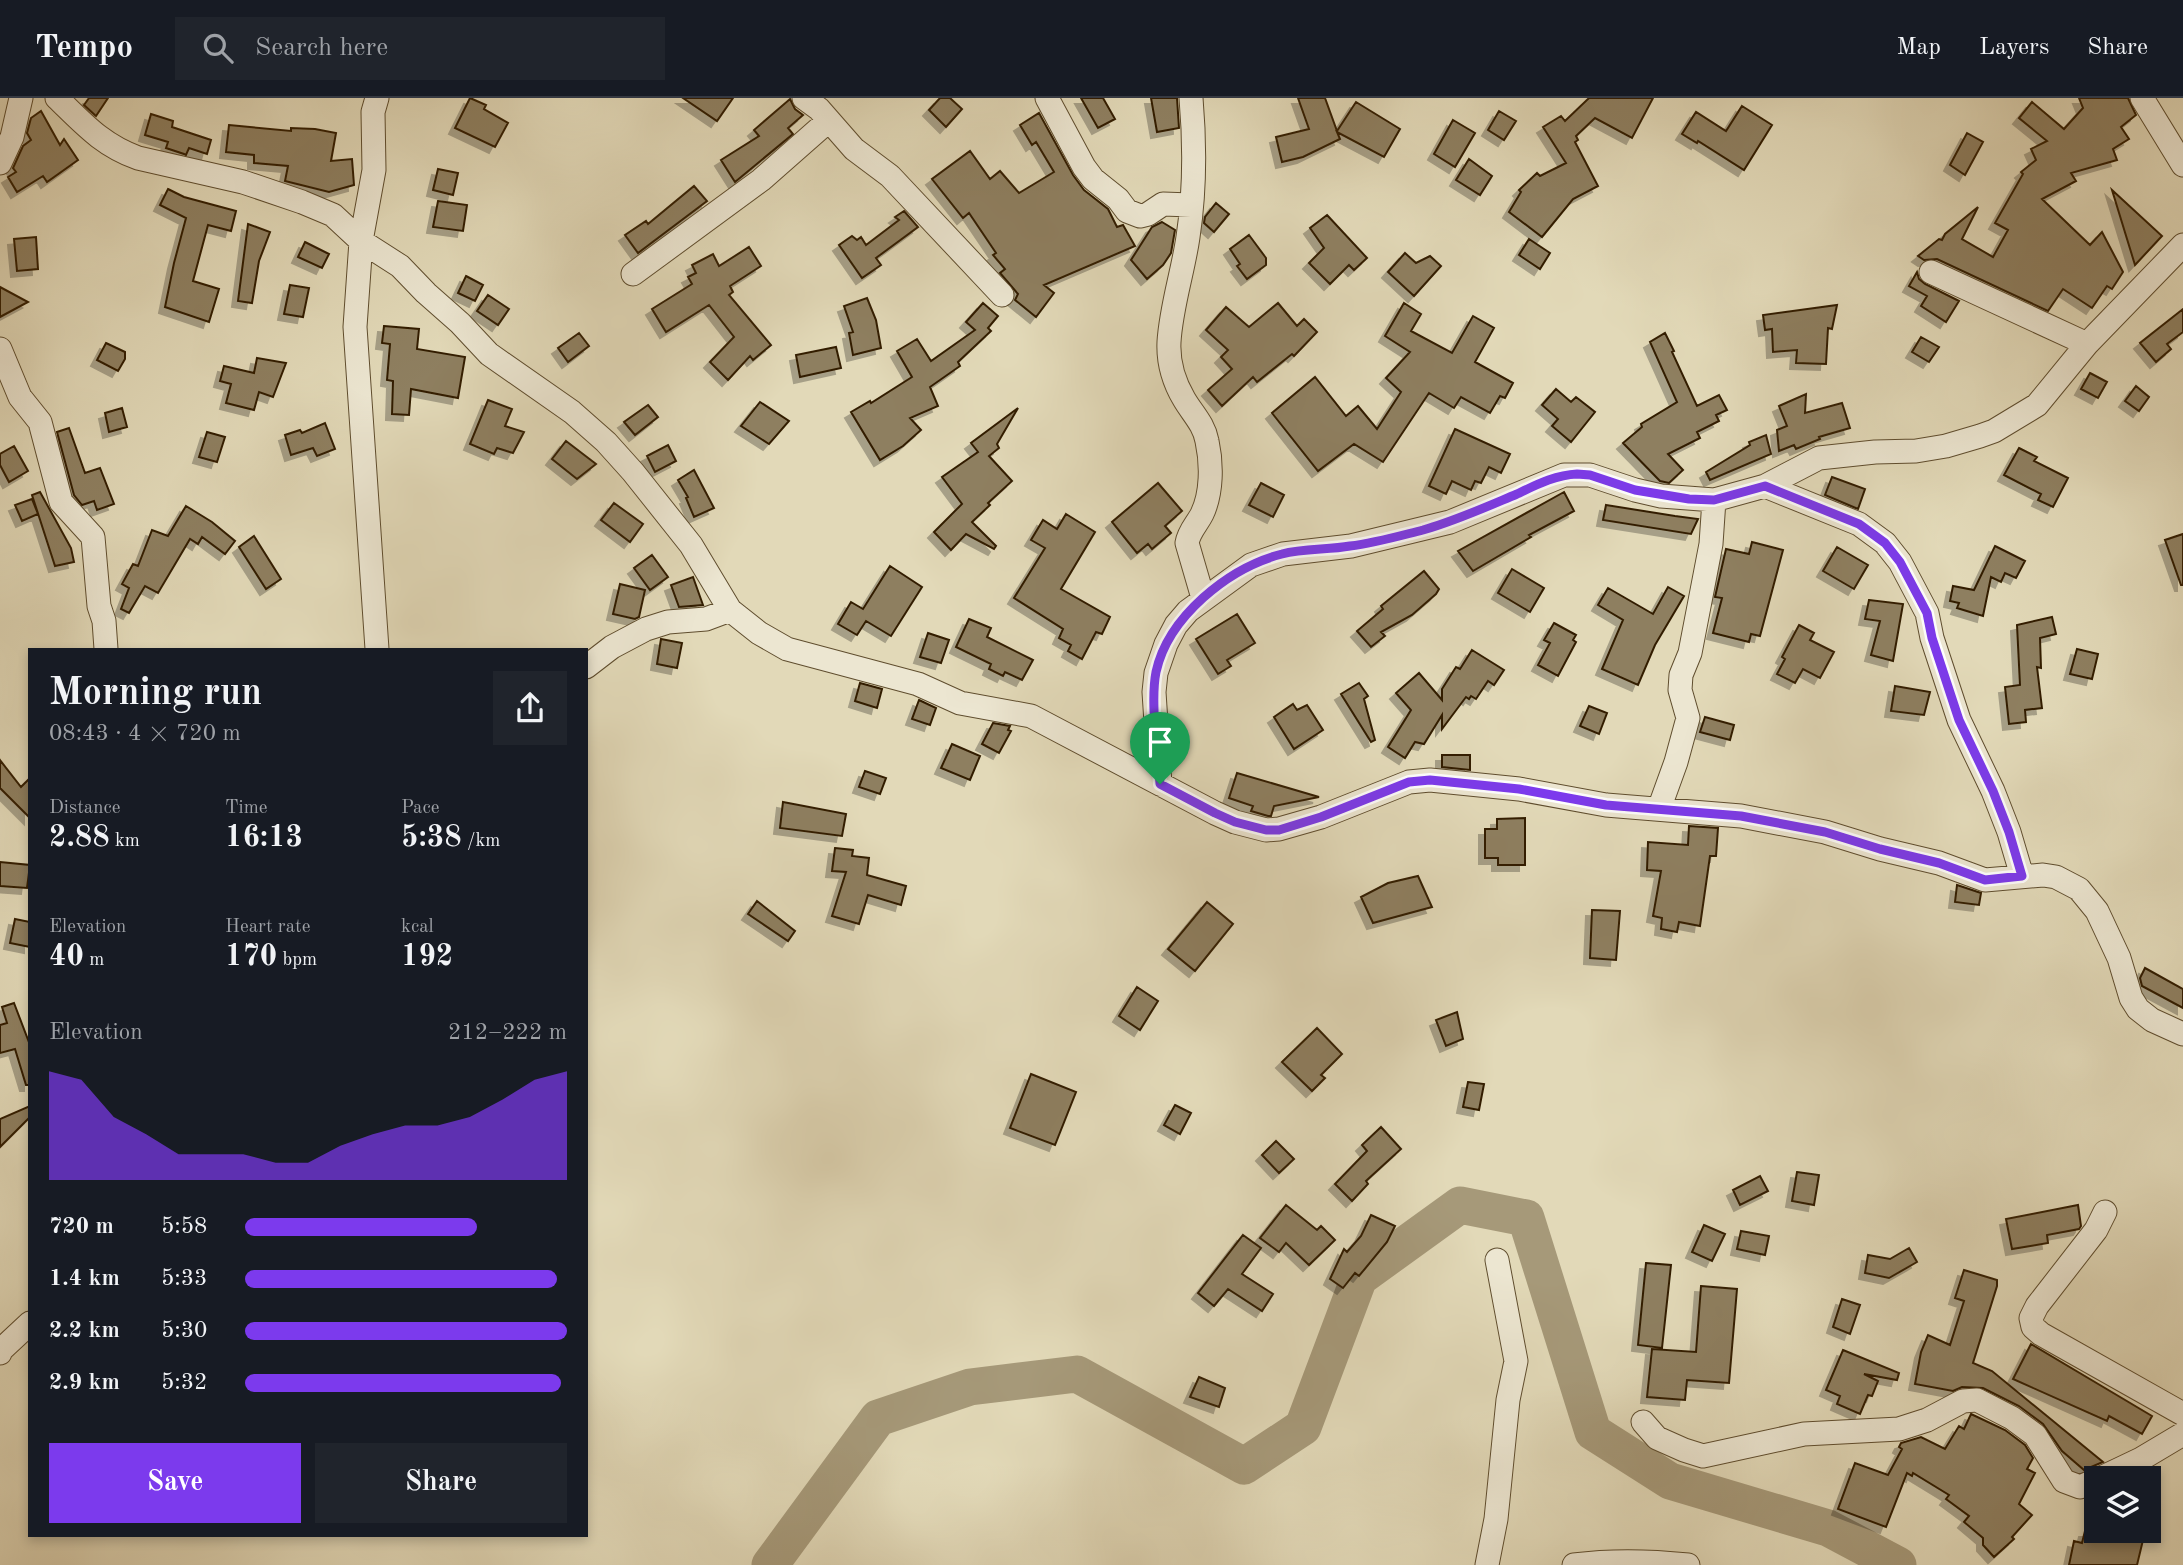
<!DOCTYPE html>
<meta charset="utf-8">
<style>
:root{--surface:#171b24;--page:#20242c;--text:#f1f3f6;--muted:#9ea1a6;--line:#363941;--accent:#7c3aed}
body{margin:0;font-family:"Old Standard TT",serif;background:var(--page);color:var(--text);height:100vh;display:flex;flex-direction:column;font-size:26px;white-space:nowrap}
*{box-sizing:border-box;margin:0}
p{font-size:23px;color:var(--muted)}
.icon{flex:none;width:38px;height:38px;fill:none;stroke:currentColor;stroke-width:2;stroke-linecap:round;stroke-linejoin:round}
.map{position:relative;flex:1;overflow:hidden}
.sheet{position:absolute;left:28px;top:550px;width:560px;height:889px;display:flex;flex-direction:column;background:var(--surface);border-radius:0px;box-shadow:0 4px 10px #0003}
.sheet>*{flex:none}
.controls{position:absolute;left:2084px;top:1368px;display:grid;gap:14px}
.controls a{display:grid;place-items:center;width:77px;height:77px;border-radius:0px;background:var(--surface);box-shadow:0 4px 10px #0003;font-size:35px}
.pin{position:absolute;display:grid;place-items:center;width:60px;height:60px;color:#fff;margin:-72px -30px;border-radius:50% 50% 50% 0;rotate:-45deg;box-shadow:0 0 7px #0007}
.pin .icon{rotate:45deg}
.round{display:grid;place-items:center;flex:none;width:74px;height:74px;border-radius:0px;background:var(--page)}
.summary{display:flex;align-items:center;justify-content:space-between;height:119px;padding:0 21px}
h1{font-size:38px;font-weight:600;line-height:52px}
.metrics{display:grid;grid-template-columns:repeat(3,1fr);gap:10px;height:119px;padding:7px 21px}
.metrics div{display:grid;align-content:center}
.metrics b{font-size:30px;font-weight:600}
.metrics small{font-size:19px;font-weight:400}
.metrics p{font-size:19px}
.chart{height:196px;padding:14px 21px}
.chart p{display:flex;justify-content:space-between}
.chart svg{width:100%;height:126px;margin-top:7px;fill:var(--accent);opacity:.7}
.primary-button{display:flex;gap:14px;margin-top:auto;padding:14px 21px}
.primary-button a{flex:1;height:80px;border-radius:0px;background:var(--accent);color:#fff;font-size:28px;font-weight:600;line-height:80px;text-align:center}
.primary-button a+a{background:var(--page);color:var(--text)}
ul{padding:0 21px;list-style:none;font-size:23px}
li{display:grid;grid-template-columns:112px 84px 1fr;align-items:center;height:52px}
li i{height:18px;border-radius:9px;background:var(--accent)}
header{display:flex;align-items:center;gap:42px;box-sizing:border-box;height:98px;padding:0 35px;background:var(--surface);border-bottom:2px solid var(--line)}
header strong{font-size:33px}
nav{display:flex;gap:38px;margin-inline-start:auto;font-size:24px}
.search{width:490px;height:63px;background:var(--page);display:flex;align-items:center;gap:18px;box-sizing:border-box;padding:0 24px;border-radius:0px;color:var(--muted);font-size:26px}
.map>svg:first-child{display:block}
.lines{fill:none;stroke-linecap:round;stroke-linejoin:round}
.river{stroke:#a69979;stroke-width:37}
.building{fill:#8e7f60;stroke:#331e00;stroke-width:2;filter:url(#shadow)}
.minor-casing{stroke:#5f4d2e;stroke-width:25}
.minor{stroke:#ece6d1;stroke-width:23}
.route-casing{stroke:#fff;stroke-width:14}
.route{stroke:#7c3aed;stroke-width:9}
</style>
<header>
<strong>Tempo</strong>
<div class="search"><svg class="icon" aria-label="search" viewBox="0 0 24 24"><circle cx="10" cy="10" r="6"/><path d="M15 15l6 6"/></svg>Search here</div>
<nav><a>Map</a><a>Layers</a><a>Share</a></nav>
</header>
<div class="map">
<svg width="2183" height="1467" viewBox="0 0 2183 1467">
<defs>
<filter id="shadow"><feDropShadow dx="-6" dy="6" stdDeviation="0" flood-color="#0004"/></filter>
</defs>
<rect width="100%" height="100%" fill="#e2d9b8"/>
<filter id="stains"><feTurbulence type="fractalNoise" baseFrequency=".00286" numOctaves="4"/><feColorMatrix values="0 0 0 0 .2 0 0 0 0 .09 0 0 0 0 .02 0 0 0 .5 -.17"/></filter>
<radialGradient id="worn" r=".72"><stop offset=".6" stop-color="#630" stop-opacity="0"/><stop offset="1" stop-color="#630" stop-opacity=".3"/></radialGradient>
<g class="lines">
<path class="river" d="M770 1467 878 1320 970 1289 1077 1276 1244 1368 1303 1329 1359 1180 1460 1107 1526 1120 1593 1334 1670 1383 1828 1430 1898 1467"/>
</g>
<path class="building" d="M89 0H108L96 18 84 7Z
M470 0 486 7 484 11 508 25 495 49 455 30Z
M683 0H733L717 23Z
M940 0H950L962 11 946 29 929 12Z
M1081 0H1103L1115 21 1098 30Z
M1151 0H1177L1179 30 1157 34Z
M1298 0H1325L1337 33 1356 4 1400 31 1384 59 1337 34 1340 41 1303 59 1282 64 1276 39 1309 31Z
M1589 0H1653L1632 40 1595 20 1576 38 1578 42 1575 44 1598 88 1573 101 1542 139 1509 114 1521 94 1519 92 1537 75 1540 78 1566 65 1543 29 1561 18 1565 23Z
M2079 0H2128L2136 17 2121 29 2129 41 2113 51 2117 62 2071 75 2076 83 2042 101 2090 147 2102 134 2123 174 2112 191 2107 188 2092 210 2063 191 2048 213 1937 161 1924 162 1918 158 1939 141 1942 142 1945 136 1978 109 1962 141 1993 159 2008 132 1995 125 2023 76 2021 74 2036 62 2031 51 2047 43 2019 20 2032 4 2064 31 2083 10Z
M790 1 795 11 803 17 788 30 793 36 735 84 721 62 759 38 754 32Z
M1742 8 1772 27 1744 72 1698 43 1697 45 1682 36 1696 14 1726 33Z
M41 13 60 47 64 41 78 62 47 84 43 78 17 94 8 79 16 74 13 70 23 48 31 42 27 35 31 20Z
M1499 13 1516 23 1504 42 1488 32Z
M1039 15 1073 77 1084 92 1108 111 1117 129 1123 127 1135 148 1044 187 1054 195 1036 219 1015 202 1018 196 1000 175 1005 171 993 157 996 155 969 115 963 120 932 81 970 53 990 81 1000 73 1019 95 1054 74 1036 44 1032 47 1020 27Z
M151 16 173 23 172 29 211 42 207 56 189 50 186 57 184 56 166 50 168 44 145 37Z
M1453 22 1475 35 1455 69 1434 56Z
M229 27 291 33V30L315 31 336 35 331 63 352 61 354 87 329 94 285 83 288 68 254 65V57L226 54Z
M1967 35 1983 44 1965 77 1950 67Z
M1469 61 1492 78 1480 97 1456 82Z
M438 71 458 75 453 97 433 92Z
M694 88 707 103 638 155 625 137 646 123 648 126Z
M168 91 184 99 236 113 231 133 208 127 193 183 219 191 209 224 165 209 174 165 186 120 160 107Z
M2112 92 2162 138 2135 167Z
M438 103 467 107 463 133 433 129Z
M1216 105 1229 116 1214 134 1204 125 1205 119Z
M904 113 918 129 876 160 881 167 862 180 839 147 852 138 857 142 861 139 866 147 899 122 895 119Z
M1327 117 1367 160 1354 172 1349 167 1330 186 1309 165 1324 150 1310 130Z
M1162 124 1175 132 1171 155 1163 167 1147 181 1131 162 1152 129Z
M248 126 270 134 259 163 252 205 238 203Z
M1249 137 1266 160V167L1247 181 1237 168 1240 166 1230 151Z
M36 139 38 171 17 173 14 141Z
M1529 141 1550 155 1540 171 1519 157Z
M305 144 329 156 322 170 298 159Z
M749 149 761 168 730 188 733 194 729 197 771 247 753 262 750 258 728 282 710 264 734 239 709 207 666 234 652 211 692 186 688 179 696 175 692 167 713 156 719 168Z
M1405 155 1416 165 1430 158 1441 168 1414 198 1388 174Z
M1917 174 1919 181 1925 186 1959 203 1946 224 1921 208 1927 198 1909 188Z
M466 178 483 187 475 203 458 195Z
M290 187 309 190 303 219 284 216Z
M0 189 28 204 0 219Z
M488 197 509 211 498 227 477 213Z
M867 200 876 222 881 250 853 257 849 235 853 234 844 208Z
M983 205 998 218 988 230 991 233 958 264 960 268 930 289 938 308 910 320 921 332 903 348 880 362 851 314 870 303 871 305 912 279 897 253 917 241 931 263 975 232 966 224Z
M1278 205 1297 228 1304 221 1317 234 1294 258 1292 256 1257 284 1253 279 1222 308 1208 292 1232 271 1221 259 1228 252 1206 232 1226 209 1249 229Z
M1404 205 1421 216 1411 233 1452 255 1473 218 1494 230 1475 264 1513 285 1505 300 1500 298 1490 315 1461 299 1454 310 1429 295 1383 364 1354 346 1318 373 1272 315 1315 279 1346 318 1358 308 1377 331 1401 294 1386 280 1410 254 1385 238Z
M1837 207 1832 231 1828 230 1826 266 1796 265 1797 252 1773 254 1772 231 1765 232 1763 217Z
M2183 211V234L2167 246 2171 251 2156 264 2140 245Z
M384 228 419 231 417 251 465 259 458 300 411 291 409 317 392 316 393 283 387 282 390 246 382 245Z
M579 235 589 248 568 264 558 250Z
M1665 235 1674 253 1672 254 1697 308 1719 297 1727 312 1716 317 1719 323 1697 334 1700 340 1668 356 1683 372 1669 385 1660 383 1623 345 1642 329 1641 326 1677 304 1650 244Z
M1921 239 1939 249 1929 264 1912 254Z
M106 245 125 254V261L118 273 97 262Z
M836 249 841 270 800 279 796 257Z
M257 260 286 265 273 299 259 294 254 312 226 305 231 286 220 283 224 268 254 275Z
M2090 275 2107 284 2098 300 2081 291Z
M2136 288 2149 299 2139 313 2125 303Z
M1556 291 1571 304 1576 299 1595 314 1571 344 1552 328 1558 321 1542 307Z
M1806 296 1805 315 1842 305 1850 330 1819 339 1820 341 1796 351 1794 347 1779 353 1777 332 1787 328 1779 308Z
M488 302 512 311 505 328 524 334 513 355 497 350 494 356 470 346Z
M760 304 789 323 769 346 741 328Z
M648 307 658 319 635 337 624 324Z
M122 310 127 329 109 334 105 315Z
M1018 310 997 346 999 350 989 358 1012 383 988 405 990 407 972 424 996 448 994 451 966 436 951 452 934 434 962 406 942 379 978 354 971 345Z
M325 325 335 351 317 358 313 350 291 357 285 337 300 332 302 335Z
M69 330 85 375 100 370 114 406 97 412 94 403 82 407 74 397 57 334Z
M1455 331 1510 356 1501 375 1489 369 1481 385 1475 383 1471 392 1452 383 1446 396 1429 388Z
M207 334 225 339 217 364 199 359Z
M1766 337 1771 356 1710 382 1706 374 1750 347 1749 344Z
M566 343 596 366 577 381 552 361Z
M668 347 676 363 655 374 647 358Z
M14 348 28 373 9 384 0 367V356Z
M2019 350 2037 359 2034 363 2068 380 2053 409 2038 402 2041 396 2004 377Z
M694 372 714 410 694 419 686 400 688 399 678 382Z
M1832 379 1865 391 1858 411 1825 397Z
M1158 385 1182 413 1165 428 1171 435 1152 451 1148 446 1137 455 1112 424Z
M1261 385 1284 397 1273 419 1249 407Z
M40 394 71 450 74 464 55 468 32 397Z
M1564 394 1574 413 1529 437 1531 439 1473 473 1458 453Z
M32 401 38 416 22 423 15 407Z
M614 405 643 426 630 444 601 422Z
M1606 407 1675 418 1698 421 1691 436 1603 422Z
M186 408 212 424 235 443 225 456 202 439 198 446 190 441 158 495 145 488 129 515 121 511 129 490 122 486 133 466 138 468 152 432 168 438Z
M1066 416 1095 434 1061 491 1110 519 1102 536 1096 534 1082 561 1068 553 1071 547 1059 540 1063 531 1014 500 1045 450 1031 442 1043 422 1057 431Z
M2183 436V487H2181L2165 442Z
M254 438 281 481 266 491 239 449Z
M1752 444 1783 452 1760 538 1751 536 1749 544 1713 535 1722 500 1715 499 1726 451 1749 456Z
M1995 448 2025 463 2016 480 2005 475 2001 484 1991 479 1983 518 1957 510 1959 505 1950 503 1953 488 1974 492Z
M1837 449 1868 467 1854 491 1823 473Z
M652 457 668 479 650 492 634 470Z
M890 468 922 489 891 538 866 523 857 537 838 526 851 504 863 511Z
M1512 471 1544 490 1530 514 1498 495Z
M1424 473 1439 491 1436 496 1412 517 1381 534 1385 538 1371 549 1357 533 1383 511 1381 508Z
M693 479 703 507 679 509 671 487Z
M620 486 645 492 639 519 635 521 613 516Z
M1668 489 1684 498 1655 547 1638 587 1602 571 1623 522 1598 507 1608 490 1653 516Z
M1869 502 1903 506 1893 563 1871 557 1880 523 1865 521Z
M1237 516 1255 545 1227 562 1231 568 1218 576 1196 541Z
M2052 519 2056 536 2040 540 2041 570 2037 569 2042 610 2025 612 2026 624 2009 626 2005 589 2020 587 2017 527Z
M969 521 991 530 987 539 1033 562 1022 582 1005 574 1003 578 989 571 991 566 956 549Z
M1554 525 1576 537 1573 542 1576 544 1558 578 1538 567 1550 545 1544 542Z
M1799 527 1814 535 1810 542 1834 554 1820 580 1803 571 1795 585 1777 576 1785 561 1782 559Z
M928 535 949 542 941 565 920 559Z
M661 541 682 545 677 570 657 566Z
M2077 551 2098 556 2092 581 2070 576Z
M1472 552 1504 572 1494 587 1488 583 1476 601 1471 598 1469 601 1466 599 1442 631V617L1424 646 1415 644 1405 660 1388 649 1411 612 1396 595 1419 575 1442 602V591L1456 569 1460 571Z
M860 585 882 591 877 610 855 603Z
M1359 585 1368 598 1364 601 1375 642 1371 644 1341 596Z
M1895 588 1930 594 1924 617 1891 613Z
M919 602 936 610 930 627 912 621Z
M1293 606 1297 612 1307 607 1323 632 1294 651 1274 619Z
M1589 608 1607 615 1599 636 1580 628Z
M1705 619 1734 627 1730 642 1700 634Z
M993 625 1010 628 1008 632 1011 633 999 655 982 646Z
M952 646 980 658 970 682 941 670Z
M1442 657H1470V672L1442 669Z
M0 662 21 689 30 680V720L0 690Z
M865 673 886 680 880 696 859 689Z
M1237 675 1319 699 1274 708 1271 718H1268L1251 713 1253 708 1229 700Z
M783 704 846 716 842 738 780 730Z
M1525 720V767H1498V760H1485V731H1497V721Z
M1689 728 1718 730 1716 758H1710L1700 828 1679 824 1677 834 1661 831 1662 820 1653 818 1661 773 1647 772 1648 744 1688 747Z
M835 750 853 752 852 758 869 760 867 777 906 788 901 807 868 797 859 826 832 818 846 774 832 773Z
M0 764 30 767 27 790 0 788Z
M1418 778 1432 809 1373 825 1361 799 1388 785Z
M1957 787 1981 795 1979 807 1955 804Z
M757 803 795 833 788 843 748 816Z
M1207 804 1233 826 1195 873 1168 851Z
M1592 812 1620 813 1616 862 1590 860Z
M15 821 30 824V849L10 845Z
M2145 870 2183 891V910L2142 888 2140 880Z
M1137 889 1158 903 1140 932 1119 918Z
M14 905 30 947V987H26L15 951 0 955V927L7 925 2 909Z
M1457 914 1463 941 1446 948 1436 922Z
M1317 930 1342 956 1321 977 1325 980 1312 993 1282 964Z
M1031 976 1076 994 1055 1047 1010 1030Z
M1468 984 1484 986 1479 1012 1463 1009Z
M1175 1007 1191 1015 1180 1036 1164 1027Z
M30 1008V1019L0 1049V1021Z
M1381 1029 1401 1051 1366 1083 1368 1086 1352 1103 1335 1086 1367 1053 1362 1047Z
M1276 1043 1294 1061 1279 1075 1262 1057Z
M1797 1074 1819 1077 1814 1107 1792 1103Z
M1760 1078 1768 1093 1740 1107 1733 1092Z
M1286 1107 1317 1132 1321 1128 1335 1142 1309 1167 1286 1145 1279 1154 1260 1140Z
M2078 1107 2081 1128 2079 1131 2047 1137 2048 1145 2012 1151 2006 1121Z
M1371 1117 1395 1128 1387 1144 1359 1178 1355 1175 1343 1190 1330 1181 1344 1151 1347 1154 1361 1138Z
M1704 1127 1725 1136 1712 1163 1692 1154Z
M1741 1133 1769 1138 1765 1157 1737 1151Z
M1243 1137 1261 1150 1242 1176 1273 1196 1262 1213 1228 1191 1214 1208 1198 1195Z
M1909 1150 1917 1164 1889 1180 1865 1175 1868 1157 1890 1161Z
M1646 1165 1671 1167 1662 1250 1638 1247Z
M1964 1172 1997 1182V1188L1973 1265 1992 1273 2103 1364 2084 1372 2062 1353 2043 1326 2019 1308 1983 1290 1962 1289 1953 1293 1915 1286 1921 1254 1928 1237 1950 1247 1964 1203 1955 1200Z
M1701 1188 1737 1191 1729 1285 1687 1282 1685 1302 1647 1299 1652 1251 1696 1254Z
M1842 1201 1860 1207 1850 1236 1833 1229Z
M2031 1246 2152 1318 2142 1336 2109 1318 2107 1323 2013 1281Z
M1843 1252 1899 1275 1897 1282 1864 1276 1878 1283 1872 1298 1868 1297 1860 1316 1837 1306 1840 1298 1826 1292Z
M1199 1279 1225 1290 1219 1309 1190 1299Z
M1971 1316 2005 1332 2025 1347 2033 1360 2027 1371 2035 1375 2019 1406 2032 1417 2012 1439 2014 1441 1994 1459 1983 1447V1440L1964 1424 1969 1418 1946 1401 1949 1397 1913 1375 1912 1378 1907 1375 1886 1429 1838 1411 1855 1365 1888 1377 1902 1351 1899 1349 1901 1345 1921 1339 1945 1351 1959 1328 1964 1331Z
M2085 1433H2106L2143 1442 2137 1467H2069L2074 1443 2082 1445Z"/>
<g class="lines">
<defs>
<path id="minor" d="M57 0C84 26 102 47 138 60L243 84 302 104 333 117 361 143 400 168 426 195 460 225 489 256 572 314 606 344 633 374 691 447 730 512 759 535 787 551 918 586 960 605 1031 618 1215 715 1235 724 1266 732 1279 731 1321 719 1409 684 1430 682 1519 691 1606 707 1741 718 1825 734 1880 751 1939 765 1985 782 2043 777 2056 779 2079 791 2097 813 2119 860 2131 900 2138 911 2152 922 2183 936
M804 0 819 11 854 51 890 78 1002 197
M1047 0 1084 69 1093 81 1118 101 1127 113 1140 118 1148 116 1163 106 1191 107
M1191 0C1195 46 1195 93 1188 139 1183 174 1171 209 1169 244 1168 264 1174 284 1184 301 1192 315 1204 326 1207 343 1212 366 1212 395 1202 416 1197 426 1189 433 1187 445L1203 500
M2142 0 2183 67
M0 65 12 39 21 0
M1931 174 2087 246
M633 176 761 82 828 23
M0 251 20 299 40 324 61 404 93 439 99 508 104 523 106 551
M1765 388 1859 426 1885 445 1900 464 1927 515 1932 540 1959 622 1993 693 2009 734 2022 778
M377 551 355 229 361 143 374 72 373 14 377 0
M586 569 612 549 646 531 668 524 706 521 730 512
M1160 686 1154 594 1156 575 1166 546 1176 527 1188 513 1251 467 1283 456 1351 448 1450 424 1564 377H1590L1635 392 1661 398 1714 402 1765 388 1819 360 1875 354 1916 353 1946 348 1980 338 1994 333 2037 307 2087 246 2183 147
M1659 711 1676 664 1688 620 1680 592 1681 577 1690 555 1711 446 1714 402
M2105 1114 2096 1132 2037 1208 2031 1220 2033 1229 2041 1236 2183 1316
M0 1255 1 1252 30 1225
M1643 1324 1657 1340 1684 1352 1703 1358 1804 1336 1899 1331 1927 1322 1963 1303 1977 1302 2012 1320 2035 1337 2064 1383 2080 1389 2096 1382
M2099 1381 2141 1361 2183 1336
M1487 1467 1496 1421 1508 1302 1516 1263 1497 1162
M1574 1467C1612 1462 1650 1463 1688 1467"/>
</defs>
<use href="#minor" class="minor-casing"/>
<use href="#minor" class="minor"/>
</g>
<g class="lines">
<defs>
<path id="route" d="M1577 376 1590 377 1635 392 1689 401 1714 402 1765 388 1859 426 1885 445 1900 464 1927 515 1932 540 1959 622 1993 693 2009 734 2022 778 1985 782 1939 765 1880 751 1825 734 1741 718 1606 707 1519 691 1430 682 1409 684 1321 719 1279 732H1266L1235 724 1215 715 1160 686C1158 654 1150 605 1156 574 1168 519 1228 470 1282 456 1303 450 1328 452 1350 448 1375 445 1399 438 1423 432 1455 423 1486 409 1517 396 1536 387 1555 377 1577 376Z"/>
</defs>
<use href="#route" class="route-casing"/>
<use href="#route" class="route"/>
</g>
<rect width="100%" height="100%" filter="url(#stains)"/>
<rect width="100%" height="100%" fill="url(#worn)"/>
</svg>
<div class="controls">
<a><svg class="icon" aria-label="layers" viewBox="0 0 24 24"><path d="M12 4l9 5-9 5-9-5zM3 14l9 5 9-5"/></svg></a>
</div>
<div class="pin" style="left:1160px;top:686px;background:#1e9e55"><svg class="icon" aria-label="arrive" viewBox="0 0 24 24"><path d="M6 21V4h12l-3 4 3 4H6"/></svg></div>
<section class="sheet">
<div class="summary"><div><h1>Morning run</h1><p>08:43 · 4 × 720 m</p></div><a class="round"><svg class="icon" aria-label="share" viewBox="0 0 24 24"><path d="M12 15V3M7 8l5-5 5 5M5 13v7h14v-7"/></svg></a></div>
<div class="metrics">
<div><p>Distance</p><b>2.88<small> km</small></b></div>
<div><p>Time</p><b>16:13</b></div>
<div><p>Pace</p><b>5:38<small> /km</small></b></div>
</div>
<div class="metrics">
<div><p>Elevation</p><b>40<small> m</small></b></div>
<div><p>Heart rate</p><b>170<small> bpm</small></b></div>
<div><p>kcal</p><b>192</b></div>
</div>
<div class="chart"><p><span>Elevation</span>212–222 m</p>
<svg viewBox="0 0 160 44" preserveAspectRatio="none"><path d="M0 44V6L10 9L20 22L30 28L40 35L50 35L60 35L70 38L80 38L90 32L100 28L110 25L120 25L130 22L140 16L150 9L160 6V44z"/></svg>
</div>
<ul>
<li><b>720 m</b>5:58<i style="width:72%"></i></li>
<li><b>1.4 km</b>5:33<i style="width:97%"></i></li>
<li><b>2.2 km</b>5:30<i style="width:100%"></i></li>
<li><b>2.9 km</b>5:32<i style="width:98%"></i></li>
</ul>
<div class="primary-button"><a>Save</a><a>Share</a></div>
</section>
</div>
